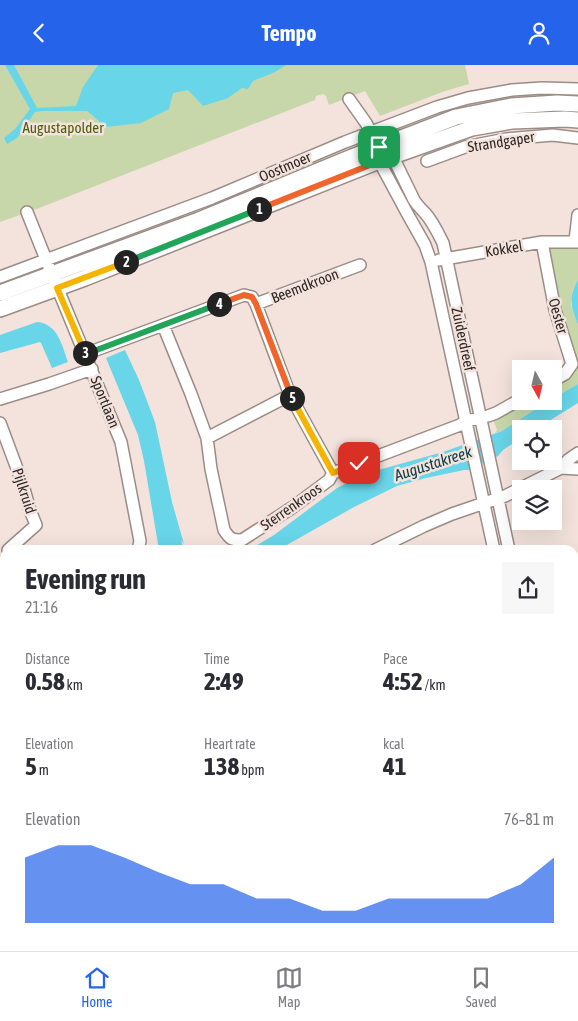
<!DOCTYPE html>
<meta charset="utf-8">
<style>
:root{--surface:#fff;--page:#f7f7f7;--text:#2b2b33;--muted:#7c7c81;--line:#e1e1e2;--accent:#2563eb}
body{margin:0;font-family:"Asap Condensed",sans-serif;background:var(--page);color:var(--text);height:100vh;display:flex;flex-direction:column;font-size:19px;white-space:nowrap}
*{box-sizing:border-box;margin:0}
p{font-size:16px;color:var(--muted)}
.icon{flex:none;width:28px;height:28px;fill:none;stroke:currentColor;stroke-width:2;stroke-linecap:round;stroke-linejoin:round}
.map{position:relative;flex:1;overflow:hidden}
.side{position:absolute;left:0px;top:480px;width:579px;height:406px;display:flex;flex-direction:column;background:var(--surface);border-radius:15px 15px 0 0;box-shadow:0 5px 20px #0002}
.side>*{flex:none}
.needle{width:32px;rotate:172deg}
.buttons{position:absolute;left:512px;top:295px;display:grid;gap:10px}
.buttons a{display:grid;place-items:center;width:50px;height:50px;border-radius:0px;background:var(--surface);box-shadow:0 5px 20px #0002;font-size:25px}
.pin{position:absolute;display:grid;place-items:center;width:42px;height:42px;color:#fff;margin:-21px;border-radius:10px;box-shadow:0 2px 8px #0006}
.km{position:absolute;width:25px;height:25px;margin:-12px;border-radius:50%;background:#222;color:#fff;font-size:14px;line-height:25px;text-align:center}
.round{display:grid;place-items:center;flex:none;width:52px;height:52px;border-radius:0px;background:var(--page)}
.headline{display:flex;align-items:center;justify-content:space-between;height:85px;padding:0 25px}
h1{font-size:28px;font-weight:700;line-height:38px}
.metrics{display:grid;grid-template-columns:repeat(3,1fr);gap:8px;height:85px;padding:5px 25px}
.metrics div{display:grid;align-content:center}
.metrics b{font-size:25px;font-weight:700}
.metrics small{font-size:14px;font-weight:400}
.metrics p{font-size:14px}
.chart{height:140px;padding:10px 25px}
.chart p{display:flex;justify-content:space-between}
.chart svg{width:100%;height:90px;margin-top:5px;fill:var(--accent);opacity:.7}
header{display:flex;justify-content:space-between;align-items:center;height:65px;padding:0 25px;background:var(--accent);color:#fff;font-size:22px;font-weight:700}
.tabs{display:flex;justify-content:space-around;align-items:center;height:70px;border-top:1px solid var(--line);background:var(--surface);font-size:14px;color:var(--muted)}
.tabs a{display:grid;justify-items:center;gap:2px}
.tabs .on{color:var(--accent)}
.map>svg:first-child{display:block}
.green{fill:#c7d7a9}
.water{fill:#68d5e8}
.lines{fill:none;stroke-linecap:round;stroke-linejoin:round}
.minor-casing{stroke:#9b8c86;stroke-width:14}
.major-casing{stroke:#9b8c86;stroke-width:18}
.minor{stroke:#fff;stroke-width:11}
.major{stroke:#fff;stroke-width:15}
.split-1-casing{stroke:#fff;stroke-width:10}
.split-2-casing{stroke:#fff;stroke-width:10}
.split-3-casing{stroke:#fff;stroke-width:10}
.split-4-casing{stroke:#fff;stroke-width:10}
.split-5-casing{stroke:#fff;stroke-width:10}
.split-6-casing{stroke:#fff;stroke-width:10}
.split-1{stroke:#f0652b;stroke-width:6}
.split-2{stroke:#22a559;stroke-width:6}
.split-3{stroke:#f5b400;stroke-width:6}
.split-4{stroke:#22a559;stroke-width:6}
.split-5{stroke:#f0652b;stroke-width:6}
.split-6{stroke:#f5b400;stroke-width:6}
.labels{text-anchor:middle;stroke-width:5;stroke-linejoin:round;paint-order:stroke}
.park-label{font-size:15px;fill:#4b5f0a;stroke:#f4e3dd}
.street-label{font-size:15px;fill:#2f2926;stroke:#f4e3dd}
.water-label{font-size:16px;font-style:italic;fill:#0d4148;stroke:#f4e3dd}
</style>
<header><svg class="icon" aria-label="back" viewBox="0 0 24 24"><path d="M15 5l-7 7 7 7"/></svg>Tempo<svg class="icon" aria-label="person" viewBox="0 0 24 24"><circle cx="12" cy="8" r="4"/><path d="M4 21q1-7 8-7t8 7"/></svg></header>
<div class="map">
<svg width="578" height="886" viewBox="0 0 578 886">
<rect width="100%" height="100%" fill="#f4e3dd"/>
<path class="green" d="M0 0H465L469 19 445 26 380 51 365 26 329 40 326 31 323 29 316 31 315 35 34 145 0 157Z
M575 182H578V214L573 225 571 239 578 260V319L554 333V318L570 308 550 183Z
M524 336H548L502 366 495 368 497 365 493 354Z
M0 807 3 808 5 811V881H54L51 886H0Z
M211 881H295L297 886H199Z
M311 881H409L411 886H313Z
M438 881H534L535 886H440Z"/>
<path class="water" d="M5 0H14L37 43 76 41 83 22 98 0H286L275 7 253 16 248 24 242 23 228 33 203 41 188 25 173 28 169 44 141 58 106 62 87 46H42L35 47 17 73 7 79 4 73 15 64 30 44Z
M578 214V260C571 240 568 235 578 214Z
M37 257C58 259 62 280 68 297L52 303 41 278 40 277 0 288V270Z
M125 285 139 315 155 357 172 437 184 479 181 475 184 485H159L144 396 138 370 106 293Z
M578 319V338L536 364H521V373L503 385 498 391 469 405H464L426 413 397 421 354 442 278 485H249L274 470 337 423 364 409 443 387 502 366 548 336H554V333Z
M5 648V676L0 677V651Z"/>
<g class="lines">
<defs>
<path id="minor" d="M349 34 366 58 379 82 393 92 414 135C417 140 421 144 425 148 433 157 438 168 443 178L509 485
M379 89V96L407 148 425 180 431 197 494 485
M427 96 465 82 506 74 553 70 578 73
M27 147 49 202
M575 176 578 150
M542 177 555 245 572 299 565 309 554 315
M439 195 542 177H578
M0 212 212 133 345 77 437 42 468 33 512 25 542 23 578 24
M55 217 121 377 140 476 138 485
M256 239 360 200
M163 260 191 329 207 373 211 404 224 465C230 474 231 475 242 475L293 442 329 415 333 408
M85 289 244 230 252 232 256 239 290 330 312 370 333 408 460 360 465 356 488 351 496 348 521 334
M0 334 49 319 92 304
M0 358 22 417 30 445 36 460 8 485
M207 373 290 330
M561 403 578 404
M375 485 424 461 452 449 505 431 561 403 568 395 578 388
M574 592 578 590
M0 595 5 592
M574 655 578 654
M0 725 5 724
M574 780 578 785
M0 791 5 801
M79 881 85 886
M185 881 187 886
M147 886 154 881"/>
<path id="major" d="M0 228 199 155 352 92 456 52 511 41 557 38 578 39
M0 244 85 213 379 96 472 63 512 56 565 54 578 55"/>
</defs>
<use href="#minor" class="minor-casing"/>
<use href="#major" class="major-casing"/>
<use href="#minor" class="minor"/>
<use href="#major" class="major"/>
</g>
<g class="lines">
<defs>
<path id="split-1" d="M259 144 380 96 379 82"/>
<path id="split-2" d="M126 197 259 144"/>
<path id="split-3" d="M85 288 57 223 126 197"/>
<path id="split-4" d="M85 288 86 289 219 239"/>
<path id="split-5" d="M219 239 244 230 252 232 256 239 292 333"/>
<path id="split-6" d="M292 333 312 370 333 408 359 398"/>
</defs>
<use href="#split-1" class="split-1-casing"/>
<use href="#split-2" class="split-2-casing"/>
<use href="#split-3" class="split-3-casing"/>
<use href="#split-4" class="split-4-casing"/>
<use href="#split-5" class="split-5-casing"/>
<use href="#split-6" class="split-6-casing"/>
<use href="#split-1" class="split-1"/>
<use href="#split-2" class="split-2"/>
<use href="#split-3" class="split-3"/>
<use href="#split-4" class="split-4"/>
<use href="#split-5" class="split-5"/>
<use href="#split-6" class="split-6"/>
</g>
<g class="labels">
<g class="park-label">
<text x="63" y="68">Augustapolder</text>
</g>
<g class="street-label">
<text transform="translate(501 77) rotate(-9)" y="5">Strandgaper</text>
<text transform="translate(285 102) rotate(-23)" y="5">Oostmoer</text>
<text transform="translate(504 184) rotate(-9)" y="5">Kokkel</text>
<text transform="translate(305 221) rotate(-21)" y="5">Beemdkroon</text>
<text transform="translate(558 251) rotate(74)" y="5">Oester</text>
<text transform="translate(463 274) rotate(78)" y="5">Zuiderdreef</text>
<text transform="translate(105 337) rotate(68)" y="5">Sportlaan</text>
<text transform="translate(24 426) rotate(72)" y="5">Pijlkruid</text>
<text transform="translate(291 442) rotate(-35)" y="5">Sterrenkroos</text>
</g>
<g class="water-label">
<text transform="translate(433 398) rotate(-18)" y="6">Augustakreek</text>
</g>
</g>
</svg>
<div class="buttons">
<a><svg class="needle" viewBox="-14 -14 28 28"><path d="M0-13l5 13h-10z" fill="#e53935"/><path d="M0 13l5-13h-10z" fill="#7c7c81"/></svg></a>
<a><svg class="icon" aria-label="locate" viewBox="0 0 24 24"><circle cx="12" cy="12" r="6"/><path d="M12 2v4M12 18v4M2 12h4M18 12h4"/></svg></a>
<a><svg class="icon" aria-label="layers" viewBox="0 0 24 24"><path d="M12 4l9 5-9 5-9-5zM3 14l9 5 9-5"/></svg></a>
</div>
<div class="pin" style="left:379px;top:82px;background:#1e9e55"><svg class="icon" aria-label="arrive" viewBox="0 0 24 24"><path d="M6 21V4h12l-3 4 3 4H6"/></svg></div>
<div class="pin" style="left:359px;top:398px;background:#d93025"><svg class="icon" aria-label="check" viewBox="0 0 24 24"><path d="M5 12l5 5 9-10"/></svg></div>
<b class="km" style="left:259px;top:144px">1</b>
<b class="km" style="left:126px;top:197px">2</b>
<b class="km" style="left:85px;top:288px">3</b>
<b class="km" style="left:219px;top:239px">4</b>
<b class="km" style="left:292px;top:333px">5</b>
<section class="side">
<div class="headline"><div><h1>Evening run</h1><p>21:16</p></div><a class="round"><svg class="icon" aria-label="share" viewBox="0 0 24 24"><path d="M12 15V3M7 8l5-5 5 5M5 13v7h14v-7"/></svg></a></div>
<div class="metrics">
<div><p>Distance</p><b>0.58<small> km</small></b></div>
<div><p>Time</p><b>2:49</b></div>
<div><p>Pace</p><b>4:52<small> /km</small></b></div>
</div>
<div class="metrics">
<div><p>Elevation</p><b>5<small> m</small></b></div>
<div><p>Heart rate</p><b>138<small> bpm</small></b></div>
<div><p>kcal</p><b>41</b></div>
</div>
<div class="chart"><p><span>Elevation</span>76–81 m</p>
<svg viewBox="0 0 160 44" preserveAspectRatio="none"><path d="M0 44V12L10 6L20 6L30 12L40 19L50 25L60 25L70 32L80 32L90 38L100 38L110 32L120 32L130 32L140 32L150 25L160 12V44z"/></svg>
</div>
</section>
</div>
<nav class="tabs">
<a class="on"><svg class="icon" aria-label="home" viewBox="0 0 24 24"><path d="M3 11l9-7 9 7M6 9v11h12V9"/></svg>Home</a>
<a><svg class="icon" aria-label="map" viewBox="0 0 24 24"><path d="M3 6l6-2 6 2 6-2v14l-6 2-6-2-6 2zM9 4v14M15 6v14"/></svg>Map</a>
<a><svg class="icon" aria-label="saved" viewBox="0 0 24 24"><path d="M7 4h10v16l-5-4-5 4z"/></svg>Saved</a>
</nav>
